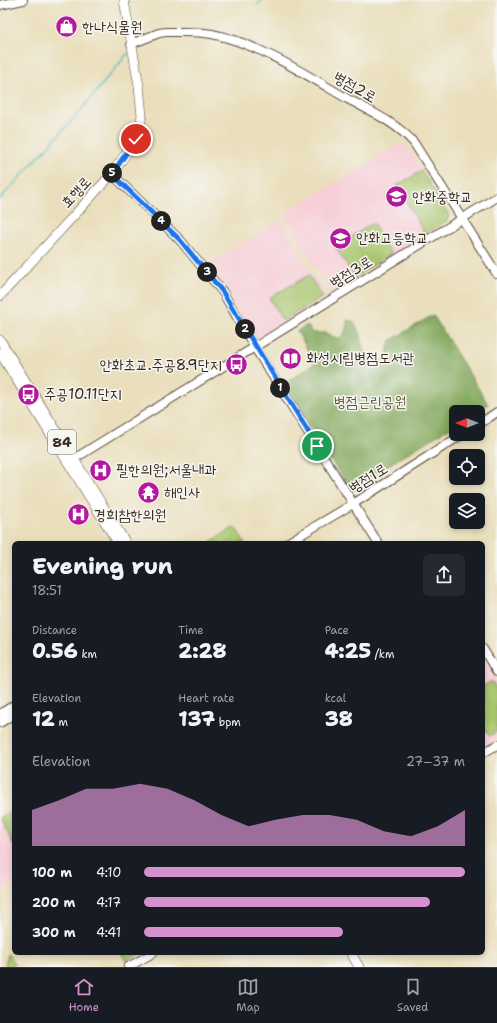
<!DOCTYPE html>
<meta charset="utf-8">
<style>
:root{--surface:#171b24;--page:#242831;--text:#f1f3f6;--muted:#9ea1a6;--line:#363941;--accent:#d690ce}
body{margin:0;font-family:"Shantell Sans","Poor Story",sans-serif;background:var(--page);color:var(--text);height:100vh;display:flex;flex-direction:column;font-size:15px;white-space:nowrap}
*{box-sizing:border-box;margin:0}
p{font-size:13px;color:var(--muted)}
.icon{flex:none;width:22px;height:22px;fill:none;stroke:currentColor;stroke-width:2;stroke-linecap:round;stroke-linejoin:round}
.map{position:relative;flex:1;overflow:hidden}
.details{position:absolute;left:12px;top:541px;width:473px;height:414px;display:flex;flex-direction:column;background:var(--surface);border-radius:6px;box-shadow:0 2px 6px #0003}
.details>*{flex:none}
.needle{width:26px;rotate:270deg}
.buttons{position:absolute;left:449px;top:405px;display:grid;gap:8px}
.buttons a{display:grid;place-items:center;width:36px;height:36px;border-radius:6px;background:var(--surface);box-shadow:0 2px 6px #0003;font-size:20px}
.pin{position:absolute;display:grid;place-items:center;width:34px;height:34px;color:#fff;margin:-17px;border:2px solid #fff;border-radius:50%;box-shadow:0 1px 4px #0007}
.km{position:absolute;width:20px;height:20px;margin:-10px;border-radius:50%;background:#222;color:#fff;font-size:11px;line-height:20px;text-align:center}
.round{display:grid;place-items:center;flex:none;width:42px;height:42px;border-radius:6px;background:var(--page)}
.headline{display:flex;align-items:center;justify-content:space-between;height:68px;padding:0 20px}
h1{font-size:22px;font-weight:800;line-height:30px}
.figures{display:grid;grid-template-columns:repeat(3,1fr);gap:6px;height:68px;padding:4px 20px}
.figures div{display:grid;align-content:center}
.figures b{font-size:20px;font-weight:800}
.figures small{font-size:11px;font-weight:400}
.figures p{font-size:11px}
.chart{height:112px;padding:8px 20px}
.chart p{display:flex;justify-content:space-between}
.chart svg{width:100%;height:72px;margin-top:4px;fill:var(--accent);opacity:.7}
ul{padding:0 20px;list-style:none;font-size:13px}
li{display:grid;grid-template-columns:64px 48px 1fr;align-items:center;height:30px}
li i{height:10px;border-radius:5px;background:var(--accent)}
.menu{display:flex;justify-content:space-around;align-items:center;height:56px;border-top:1px solid var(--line);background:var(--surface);font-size:11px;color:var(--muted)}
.menu a{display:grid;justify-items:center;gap:2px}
.menu .on{color:var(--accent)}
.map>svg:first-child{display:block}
.built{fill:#f6cfd7}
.green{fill:#a8c56c;stroke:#727845}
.forest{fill:#86aa60;stroke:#606a3f}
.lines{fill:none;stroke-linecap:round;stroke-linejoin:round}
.stream{stroke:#45b5be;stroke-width:1.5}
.secondary-casing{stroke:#554536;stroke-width:10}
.primary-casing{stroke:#554536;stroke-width:10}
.secondary{stroke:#fff;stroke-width:8}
.primary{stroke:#fff;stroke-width:9}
.route-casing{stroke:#fff;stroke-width:8}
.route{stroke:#1a73e8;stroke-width:5}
.labels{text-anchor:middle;stroke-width:3;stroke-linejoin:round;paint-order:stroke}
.shield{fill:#f6f6f2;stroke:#73675e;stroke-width:1}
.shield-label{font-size:14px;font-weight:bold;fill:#3b2a1e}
.poi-label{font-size:15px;fill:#3b2a1e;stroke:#f6f6f2;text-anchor:start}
.street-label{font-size:15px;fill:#3b2a1e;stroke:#f6f6f2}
.park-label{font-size:15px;fill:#5c5835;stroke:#f6f6f2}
</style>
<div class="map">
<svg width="497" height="967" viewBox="0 0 497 967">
<rect width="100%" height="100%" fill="#f6f6f2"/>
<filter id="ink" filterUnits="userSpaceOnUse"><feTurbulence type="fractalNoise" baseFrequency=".025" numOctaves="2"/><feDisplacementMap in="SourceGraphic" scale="8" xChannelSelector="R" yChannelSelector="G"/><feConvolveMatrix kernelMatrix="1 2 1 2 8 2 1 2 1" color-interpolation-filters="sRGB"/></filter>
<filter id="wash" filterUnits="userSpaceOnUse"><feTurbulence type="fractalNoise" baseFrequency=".012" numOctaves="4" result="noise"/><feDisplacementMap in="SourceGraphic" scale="16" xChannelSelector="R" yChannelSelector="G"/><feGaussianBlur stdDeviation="0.9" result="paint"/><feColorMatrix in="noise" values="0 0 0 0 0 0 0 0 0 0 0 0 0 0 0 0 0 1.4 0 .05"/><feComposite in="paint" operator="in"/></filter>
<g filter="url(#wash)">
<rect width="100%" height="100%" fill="#eadfbc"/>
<path class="built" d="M402 143 408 148 449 215 447 221 331 293 283 214Z
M281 220 327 297 256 340 209 263Z
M483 658 497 682V738L483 747Z
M14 806V884L0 893V815Z"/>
<path class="green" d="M422 171 449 215 447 221 425 234 397 185Z
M373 223 391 254 355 277 335 247Z
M309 275 323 297 283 321 269 298Z
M235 527 245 543H208Z
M492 681 497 690V732L489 736 483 726V686Z
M14 809V846L0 818Z
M122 953H140L127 961Z
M8 954 15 965 7 967 5 964Z"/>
<path class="forest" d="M433 315 488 404 475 412H456V424L352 487 347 486 284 384 315 363 297 331 307 325 312 333H326L336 338 342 337 346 330 347 320 353 321 361 334 362 348 374 361H382L386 358 390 341Z"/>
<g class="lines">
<path class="stream" d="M258 4 262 0
M0 199 77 115 128 53"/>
</g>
</g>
<g filter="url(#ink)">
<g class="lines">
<defs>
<path id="secondary" d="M0 5 23 0
M131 44 159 33 166 32C181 32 197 31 212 34 257 43 307 75 346 98 370 111 397 123 414 143L497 274
M112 174 180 240 222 291 255 348 378 543
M478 425 497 412
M69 462 497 197
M287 543 353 504 463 434
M483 649 497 672
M0 714 14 705
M0 723 14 714
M483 753 497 745
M128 967 153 953"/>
<path id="primary" d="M0 296 112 174 136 139 142 116 139 86 124 0
M0 340 126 543
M0 353 118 543
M351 953 359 967"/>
</defs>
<use href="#secondary" class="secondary-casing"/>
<use href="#primary" class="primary-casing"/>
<use href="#secondary" class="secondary"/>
<use href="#primary" class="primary"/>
</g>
</g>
<g class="lines" filter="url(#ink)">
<defs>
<path id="route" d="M136 139 112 174 180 240 222 291 317 446"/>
</defs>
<use href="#route" class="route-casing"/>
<use href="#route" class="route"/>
</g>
<defs>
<symbol id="shop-disc" viewBox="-11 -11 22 22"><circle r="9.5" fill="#b5179e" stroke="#f6f6f2"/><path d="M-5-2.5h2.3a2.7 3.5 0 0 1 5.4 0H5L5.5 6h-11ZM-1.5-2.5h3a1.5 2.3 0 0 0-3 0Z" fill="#fff"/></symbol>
<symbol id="school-disc" viewBox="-11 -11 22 22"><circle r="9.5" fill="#b5179e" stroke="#f6f6f2"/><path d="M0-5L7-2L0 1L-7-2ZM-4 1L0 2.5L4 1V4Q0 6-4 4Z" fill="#fff"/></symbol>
<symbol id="library-disc" viewBox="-11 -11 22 22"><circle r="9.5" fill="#b5179e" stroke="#f6f6f2"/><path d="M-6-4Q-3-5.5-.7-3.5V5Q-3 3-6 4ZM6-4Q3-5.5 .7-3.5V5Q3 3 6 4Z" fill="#fff"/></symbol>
<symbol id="bus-disc" viewBox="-11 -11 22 22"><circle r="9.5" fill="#b5179e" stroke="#f6f6f2"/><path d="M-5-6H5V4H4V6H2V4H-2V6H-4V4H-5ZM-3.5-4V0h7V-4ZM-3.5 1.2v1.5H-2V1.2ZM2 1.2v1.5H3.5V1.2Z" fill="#fff"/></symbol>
<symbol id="hospital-disc" viewBox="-11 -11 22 22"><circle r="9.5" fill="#b5179e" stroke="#f6f6f2"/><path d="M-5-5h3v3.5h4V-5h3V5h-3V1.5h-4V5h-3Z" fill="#fff"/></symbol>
<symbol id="temple-disc" viewBox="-11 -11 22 22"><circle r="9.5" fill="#b5179e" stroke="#f6f6f2"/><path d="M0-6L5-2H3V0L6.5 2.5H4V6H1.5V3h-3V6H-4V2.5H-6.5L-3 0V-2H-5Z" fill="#fff"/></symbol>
</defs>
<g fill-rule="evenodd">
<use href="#shop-disc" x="54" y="14" width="25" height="25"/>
<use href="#school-disc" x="384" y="184" width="25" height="25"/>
<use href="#school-disc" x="328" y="226" width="25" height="25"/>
<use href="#library-disc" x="278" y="346" width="25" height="25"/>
<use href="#bus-disc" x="224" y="352" width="25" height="25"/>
<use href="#bus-disc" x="16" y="382" width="25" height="25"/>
<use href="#hospital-disc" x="88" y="458" width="25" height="25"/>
<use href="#temple-disc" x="136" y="480" width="25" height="25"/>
<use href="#hospital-disc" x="66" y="502" width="25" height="25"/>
</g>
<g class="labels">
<rect class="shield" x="48" y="430" width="28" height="24" rx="3"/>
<g class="shield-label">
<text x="62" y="447">84</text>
</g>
<g class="poi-label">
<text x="82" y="32">한나식물원</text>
<text x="412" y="202">안화중학교</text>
<text x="356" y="243">안화고등학교</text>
<text x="306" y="363">화성시립병점도서관</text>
<text x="222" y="370" text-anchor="end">안화초교.주공8.9단지</text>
<text x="44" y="399">주공10.11단지</text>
<text x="116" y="475">필한의원;서울내과</text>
<text x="164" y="497">해인사</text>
<text x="94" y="520">경희참한의원</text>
</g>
<g class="street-label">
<text transform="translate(355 87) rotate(30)" y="5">병점2로</text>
<text transform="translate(76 192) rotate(-47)" y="5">효행로</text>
<text transform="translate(351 272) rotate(-32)" y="5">병점3로</text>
<text transform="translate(368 478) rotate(-32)" y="5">병점1로</text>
</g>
<g class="park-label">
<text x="370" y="407">병점근린공원</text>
</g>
</g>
</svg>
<div class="buttons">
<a><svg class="needle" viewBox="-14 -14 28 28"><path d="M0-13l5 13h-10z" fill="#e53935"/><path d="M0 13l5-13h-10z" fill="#9ea1a6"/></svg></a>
<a><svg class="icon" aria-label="locate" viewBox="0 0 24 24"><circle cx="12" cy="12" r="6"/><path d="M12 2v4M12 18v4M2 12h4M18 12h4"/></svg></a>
<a><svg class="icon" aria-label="layers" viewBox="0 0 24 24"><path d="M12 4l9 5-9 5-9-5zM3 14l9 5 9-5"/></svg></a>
</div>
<div class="pin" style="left:317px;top:446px;background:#1e9e55"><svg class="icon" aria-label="arrive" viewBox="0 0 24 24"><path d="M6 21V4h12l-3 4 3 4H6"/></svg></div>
<div class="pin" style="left:136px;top:139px;background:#d93025"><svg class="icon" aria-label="check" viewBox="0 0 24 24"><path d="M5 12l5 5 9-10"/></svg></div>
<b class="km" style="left:280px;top:388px">1</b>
<b class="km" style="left:245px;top:329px">2</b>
<b class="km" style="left:207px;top:272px">3</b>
<b class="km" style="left:161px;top:221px">4</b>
<b class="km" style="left:112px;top:173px">5</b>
<section class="details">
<div class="headline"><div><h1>Evening run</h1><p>18:51</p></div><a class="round"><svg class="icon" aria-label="share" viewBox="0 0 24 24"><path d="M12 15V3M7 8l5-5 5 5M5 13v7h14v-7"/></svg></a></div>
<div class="figures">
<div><p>Distance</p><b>0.56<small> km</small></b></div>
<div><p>Time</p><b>2:28</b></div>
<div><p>Pace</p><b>4:25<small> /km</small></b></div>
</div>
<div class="figures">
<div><p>Elevation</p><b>12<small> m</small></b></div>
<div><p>Heart rate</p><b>137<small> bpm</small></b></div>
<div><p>kcal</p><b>38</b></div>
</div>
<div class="chart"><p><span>Elevation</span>27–37 m</p>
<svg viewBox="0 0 160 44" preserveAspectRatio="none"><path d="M0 44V22L10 16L20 9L30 9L40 6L50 9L60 16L70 25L80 32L90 28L100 25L110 25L120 28L130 35L140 38L150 32L160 22V44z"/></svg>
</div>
<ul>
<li><b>100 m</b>4:10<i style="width:100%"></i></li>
<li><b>200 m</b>4:17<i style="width:89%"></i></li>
<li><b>300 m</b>4:41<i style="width:62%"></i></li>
</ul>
</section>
</div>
<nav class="menu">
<a class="on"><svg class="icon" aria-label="home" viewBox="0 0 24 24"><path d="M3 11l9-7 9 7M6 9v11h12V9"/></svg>Home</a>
<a><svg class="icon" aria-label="map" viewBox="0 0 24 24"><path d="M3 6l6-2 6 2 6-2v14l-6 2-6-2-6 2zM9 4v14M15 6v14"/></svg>Map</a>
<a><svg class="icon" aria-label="saved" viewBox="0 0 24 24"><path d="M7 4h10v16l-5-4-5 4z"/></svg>Saved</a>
</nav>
